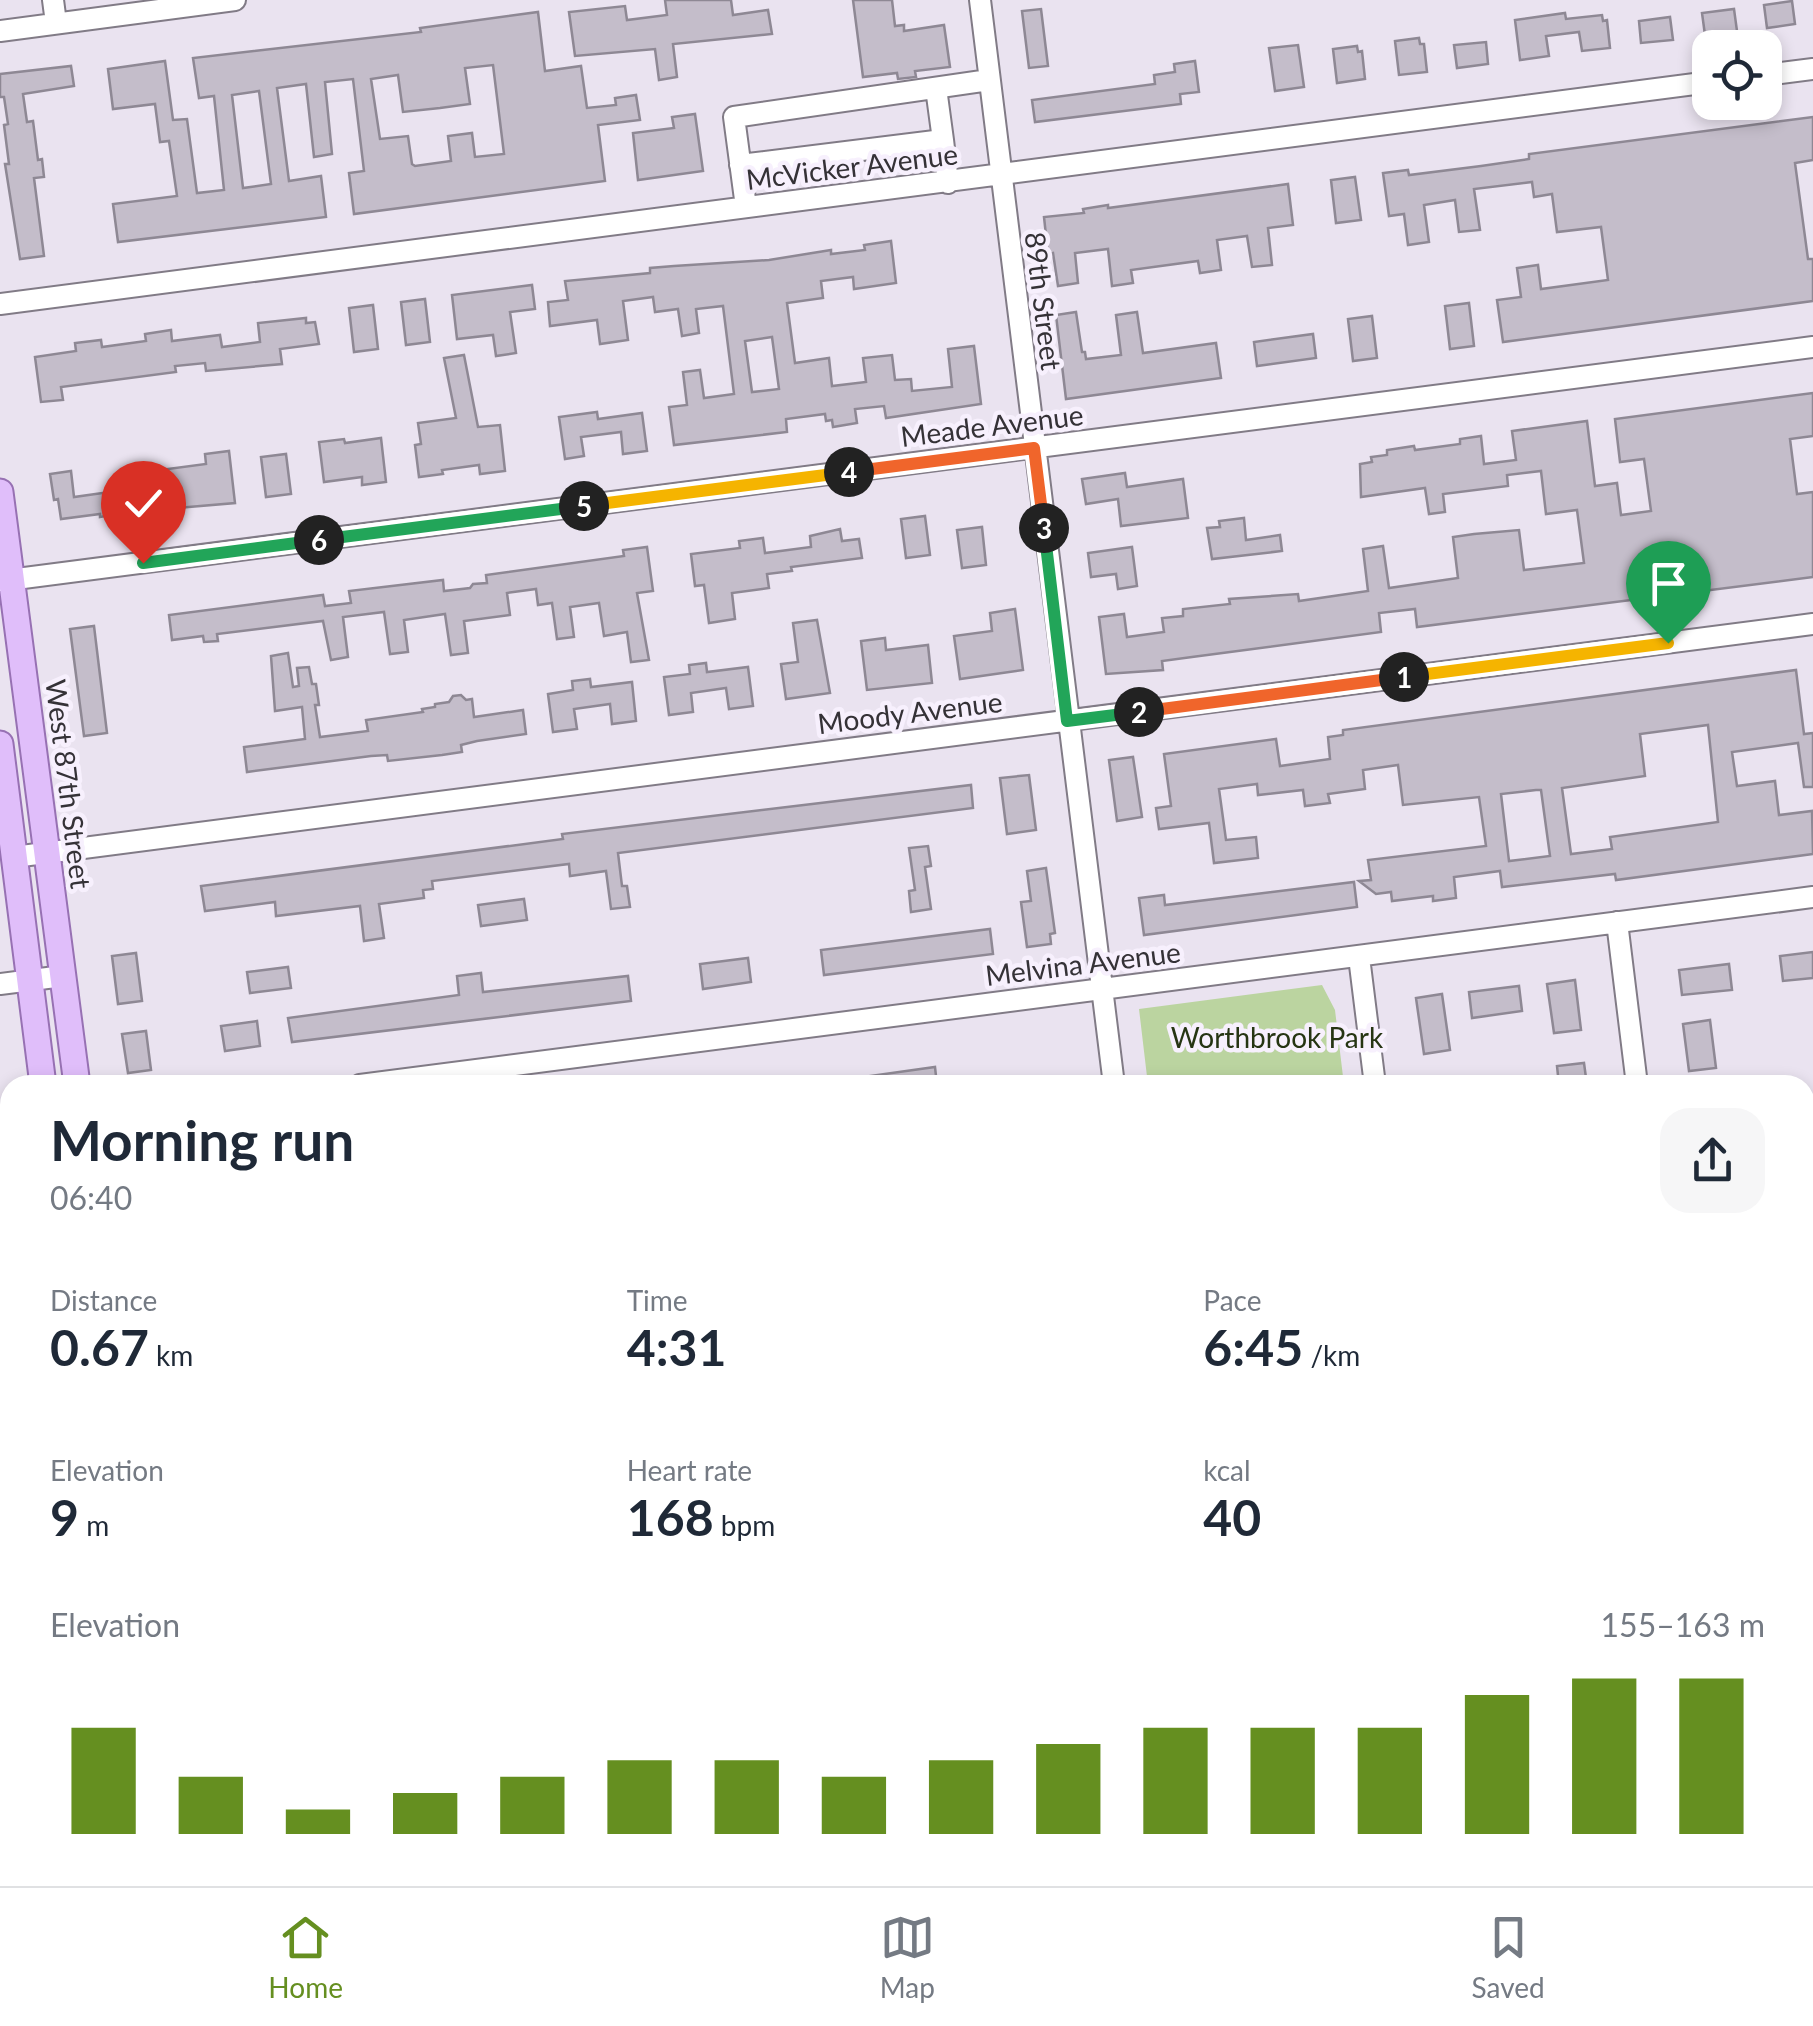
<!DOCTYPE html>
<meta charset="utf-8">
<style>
:root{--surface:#fff;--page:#f6f6f7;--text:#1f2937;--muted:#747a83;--line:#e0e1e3;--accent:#658f20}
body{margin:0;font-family:Lato,sans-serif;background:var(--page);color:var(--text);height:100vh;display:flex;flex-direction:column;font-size:38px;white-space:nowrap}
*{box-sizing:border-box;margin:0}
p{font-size:32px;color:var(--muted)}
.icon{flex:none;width:55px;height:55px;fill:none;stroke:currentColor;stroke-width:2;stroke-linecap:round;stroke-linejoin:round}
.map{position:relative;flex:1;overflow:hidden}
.details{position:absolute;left:0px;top:1075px;width:1815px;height:812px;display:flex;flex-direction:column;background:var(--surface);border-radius:30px 30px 0 0;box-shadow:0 5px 15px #0003}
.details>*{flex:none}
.fabs{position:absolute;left:1692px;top:30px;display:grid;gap:20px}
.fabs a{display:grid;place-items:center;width:90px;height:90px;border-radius:20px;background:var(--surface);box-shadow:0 5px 15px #0003;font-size:50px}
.pin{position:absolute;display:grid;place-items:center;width:85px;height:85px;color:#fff;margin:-102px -42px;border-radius:50% 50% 50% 0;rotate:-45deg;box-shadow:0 0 10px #0007}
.pin .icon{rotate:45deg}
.km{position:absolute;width:50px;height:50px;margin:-25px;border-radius:50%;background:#222;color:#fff;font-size:28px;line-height:50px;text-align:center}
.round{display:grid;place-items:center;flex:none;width:105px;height:105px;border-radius:30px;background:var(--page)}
.headline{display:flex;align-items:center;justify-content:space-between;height:170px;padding:0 50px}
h1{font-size:55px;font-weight:700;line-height:75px}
.figures{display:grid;grid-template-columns:repeat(3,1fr);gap:15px;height:170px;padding:10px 50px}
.figures div{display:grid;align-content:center}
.figures b{font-size:50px;font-weight:700}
.figures small{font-size:28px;font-weight:400}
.figures p{font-size:28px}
.chart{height:280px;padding:20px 50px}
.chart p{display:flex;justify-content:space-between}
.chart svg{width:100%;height:180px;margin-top:10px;stroke:var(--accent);stroke-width:6}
.tabs{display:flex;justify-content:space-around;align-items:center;height:140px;border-top:2px solid var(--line);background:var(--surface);font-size:28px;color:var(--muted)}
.tabs a{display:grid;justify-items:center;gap:5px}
.tabs .active{color:var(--accent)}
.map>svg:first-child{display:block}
.built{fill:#e0d6e8}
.green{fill:#bbd4a0}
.building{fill:#c4bdca;stroke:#8e8894;stroke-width:2.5;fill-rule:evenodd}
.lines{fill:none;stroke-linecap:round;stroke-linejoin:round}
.minor-casing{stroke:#817b86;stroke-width:24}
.major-casing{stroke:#9771b3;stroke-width:29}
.path{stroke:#a6a1ab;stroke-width:4;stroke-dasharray:5 8;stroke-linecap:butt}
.minor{stroke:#fff;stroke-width:20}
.major{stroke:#e0befa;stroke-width:25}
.split-1-casing{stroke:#fff;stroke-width:20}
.split-2-casing{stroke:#fff;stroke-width:20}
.split-3-casing{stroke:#fff;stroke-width:20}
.split-4-casing{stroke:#fff;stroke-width:20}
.split-5-casing{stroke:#fff;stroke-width:20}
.split-6-casing{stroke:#fff;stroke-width:20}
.split-7-casing{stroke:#fff;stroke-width:20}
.split-1{stroke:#f5b400;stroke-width:12}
.split-2{stroke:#f0652b;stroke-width:12}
.split-3{stroke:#22a559;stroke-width:12}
.split-4{stroke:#f0652b;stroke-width:12}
.split-5{stroke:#f5b400;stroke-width:12}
.split-6{stroke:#22a559;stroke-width:12}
.split-7{stroke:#22a559;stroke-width:12}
.labels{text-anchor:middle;stroke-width:9;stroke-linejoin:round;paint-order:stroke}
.street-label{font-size:28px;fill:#353237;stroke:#f7f0fd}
.park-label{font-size:28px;fill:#263513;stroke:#f7f0fd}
</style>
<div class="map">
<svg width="1813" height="1886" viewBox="0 0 1813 1886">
<rect width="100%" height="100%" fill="#eae3f0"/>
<path class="built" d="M190 1878H1214L1215 1886H191Z"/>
<path class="green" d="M1322 985 1335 1010 1344 1085H1148L1139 1009Z
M1214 1878H1453L1454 1886H1215Z"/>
<path class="building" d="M665 0H731L733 15 768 10 772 34 673 44 677 77 659 80 655 49 575 56 569 12 625 6 627 20 667 15Z
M853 0H892L895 26 904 25V31L944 25 950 67 915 71 916 77 898 79 897 73 863 77Z
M1792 1 1795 24 1767 28 1764 5Z
M1041 9 1048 66 1029 68 1022 11Z
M1734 9 1737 31 1705 35 1702 13Z
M538 12 545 71 581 66 587 108 616 105 615 98 636 95 640 120 598 125 605 181 354 214 349 173 364 171 353 79 325 82 332 154 314 157 306 84 277 88 289 181 321 176 326 217 118 242 113 204 177 196 169 141 160 142 155 104 113 109 108 69 165 61 173 120 187 119 197 193 224 190 214 96 199 98 193 58 421 32 420 28ZM493 65 504 154 475 157 472 133 448 136 451 161 415 166 412 164 408 136 380 139 371 79 398 75 403 112 440 108 470 104 465 68ZM259 91 271 184 243 188 232 95Z
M1565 13 1566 19 1602 15 1603 21 1607 20 1610 48 1582 51 1579 32 1546 36 1549 56 1520 60 1515 20Z
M1670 17 1673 40 1641 43 1639 21Z
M1419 38 1420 44H1424L1427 72 1399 75 1395 41Z
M1486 42 1488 64 1457 68 1454 45Z
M1298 45 1304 87 1275 91 1269 48Z
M1357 46 1358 52 1362 51 1365 79 1337 83 1333 49Z
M1195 61 1199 92 1180 94 1181 104 1035 122 1032 100 1155 84 1154 75 1175 72 1174 64Z
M71 66 74 86 23 94 27 122 33 121 38 160 42 159 44 177 34 178 44 256 20 259 5 164H9L4 125 8 124 4 97H0V74Z
M695 114 703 171 638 180 633 133 674 128 672 117Z
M1813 117V160L1795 163 1808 259H1813V301L1503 342 1497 300 1521 297 1517 268 1538 265 1541 289 1608 280 1601 227 1557 232 1552 194 1534 197 1532 182 1474 189 1480 230 1459 232 1455 200 1424 205 1429 242 1408 245 1404 214 1389 216 1383 173 1408 170 1409 175 1481 166 1529 159V154Z
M1355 177 1361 220 1336 223 1331 180Z
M1288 184 1293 225 1268 228 1272 265 1252 267 1247 236 1217 240 1221 270 1200 273 1198 261 1131 270 1133 283 1112 286 1108 249 1075 253 1078 283 1058 286 1053 253 1048 254 1044 217 1084 213 1083 209 1108 205V208Z
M891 241 896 283 854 289 853 277 821 281 823 298 787 303 795 363 829 358 832 386 866 382 863 358 892 355 895 380 911 379 912 391 952 387 948 349 974 346 981 404 886 418 884 406 855 409 857 423 833 427 832 420 826 421 825 414 786 419 787 432 674 445 669 407 687 405 683 372 700 370 704 398 734 394 723 306 696 309 699 333 682 336 678 309 655 312 653 297 623 301 628 340 600 344 597 320 550 326 548 302 568 300 565 281 650 273V268L674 266 769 260 831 250V254L865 250 864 245ZM772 337 779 389 752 392 745 341Z
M532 285 535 309 510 312 516 353 496 356 493 335 457 339 452 295Z
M425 299 430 342 406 345 401 302Z
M1469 303 1474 346 1450 349 1445 306Z
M373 305 378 349 354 352 349 308Z
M1076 312 1082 352H1085L1086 359 1121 355 1116 315 1137 312 1143 353 1216 343 1221 378 1066 399 1056 315Z
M1372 316 1377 358 1353 361 1348 319Z
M306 318V323L315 322 319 344 280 349 282 364 206 371 205 363 175 366 176 372 61 387 63 400 41 402 35 357 76 351 75 343 101 340 102 347 146 341 145 334 171 330 172 341 220 335 222 347 260 342 258 323Z
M1313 334 1316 358 1257 366 1254 342Z
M464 355 478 427 500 425 505 471 480 474 479 465 442 470 443 474 419 477 415 445 421 444 418 423 456 418 444 358Z
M1813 393V436L1790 439 1797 494 1813 492V577L1417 627 1415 609 1379 613 1381 632 1192 657 1162 661 1163 670 1106 674 1099 617 1124 614 1127 637 1164 632 1162 618 1183 616V609L1230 604 1229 599 1298 594 1299 601 1368 591 1363 549 1383 546 1389 588 1458 578 1453 537 1474 534 1519 530 1524 570 1584 563 1577 510 1546 514 1541 471 1507 475 1508 486 1443 494 1445 512 1429 514 1425 488 1361 497 1360 464 1372 462 1371 457 1387 455V450L1414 446 1415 450 1460 444V439L1481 436 1484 464 1516 460 1512 431 1587 421 1595 486 1617 483 1621 515 1651 511 1644 459 1620 462 1615 419Z
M597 412 598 419 642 413 647 451 623 454 621 432 581 437 584 456 565 459 559 417Z
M381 438 386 482 362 485V477L324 482 319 442 344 439 345 443Z
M229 451 235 503 177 508 164 506 128 509V512L100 517V514L61 519 58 499 54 500 50 474 71 471 74 497 124 490 123 480 161 474 160 470 206 464 205 454Z
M286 454 291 494 266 497 261 457Z
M1125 473 1127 487 1183 479 1188 518 1121 526 1118 499 1086 504 1082 479Z
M925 516 930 555 906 558 901 519Z
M1244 518 1246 540 1280 535 1282 551 1212 559 1207 528 1220 527 1219 521Z
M982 527 986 565 962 568 957 530Z
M840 529 842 541 859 539 862 558 791 567 792 571 767 574 769 588 732 593 735 619 709 623 704 585 695 586 691 554 740 548 739 541 763 538 765 553 811 547 810 536Z
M647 547 653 591 637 593 649 660 631 662 627 632 604 636 599 603 570 607 574 637 557 639 552 603 538 605 536 589 507 593 510 615 464 621 468 653 451 655 445 614 404 620 408 652 390 654 384 612 343 617 348 657 331 660 323 621 217 634 218 641 204 642 203 636 172 640 169 615 323 595 325 606 351 603 349 591 443 580 444 591 470 588 473 584 487 583 486 575 624 556 623 550Z
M1132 547 1137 586 1118 589 1116 574 1091 577 1088 553Z
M1015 609 1023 670 960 679 954 636 992 631 990 613Z
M817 620 830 693 786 699 781 664 798 662 793 623Z
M94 626 107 733 84 736 70 629Z
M885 638 886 650 928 645 932 683 867 690 861 641Z
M288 653 293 687 299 686 297 668 309 667 312 684H316L319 705H315L320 737 368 731 366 720 423 712 422 709 435 707V704L449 702 453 696 461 695 466 700 472 699 474 717 523 710 526 734 477 741 461 745 462 752 442 755 388 761 387 755 371 756 247 772 244 747 305 739 302 707 275 711 271 656Z
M706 663 707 672 748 667 753 706 729 709 726 688 691 693 693 712 669 715 664 677 690 674 689 665Z
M1796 670 1804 734 1813 733V787H1804L1798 743 1732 752 1737 786 1775 781 1779 815 1812 811 1813 854 1616 880 1615 874 1502 887 1500 871 1454 877 1456 898 1433 901V896L1392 901 1391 892 1376 894 1359 881 1371 880 1368 860 1486 846 1479 797 1403 805 1398 765 1363 770 1365 789 1328 794 1330 803 1305 806 1303 790 1258 795 1257 784 1219 789 1226 840 1256 837 1258 858 1214 863 1209 823 1159 829 1156 808 1171 806 1164 754 1276 739 1280 766 1330 759 1328 737 1343 735V730ZM1708 725 1718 822 1610 837 1612 849 1571 854 1562 788 1645 776 1640 734ZM1536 790H1541L1550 856 1509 861 1501 794Z
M590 679 591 687 632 682 636 721 612 724 610 704 574 709 577 729 553 732 548 694 573 690 572 681Z
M1133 757 1142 817 1117 821 1109 760Z
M1029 775 1036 830 1007 834 1000 778Z
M971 785 973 808 618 853 622 886H627L630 907 611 909 606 871 570 876 569 864 432 881 433 889 423 890 424 898 379 904 384 938 364 941 360 906 276 916 275 902 205 911 201 886 563 839 562 834Z
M928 846 931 866 925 867 931 909 911 912 909 891 915 890 909 848Z
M1046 868 1055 933 1050 934 1051 944 1027 947 1021 902 1031 901 1027 871Z
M1354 882 1357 907 1144 935 1139 898 1164 895 1165 905Z
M524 899 527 920 481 926 478 905Z
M990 929 993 954 824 975 821 950Z
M1813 952V978L1783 981 1780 956Z
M136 953 142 1001 118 1004 112 956Z
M748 958 751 982 703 989 700 964Z
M1729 964 1732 990 1682 995 1679 970Z
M288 967 291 988 250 993 247 972Z
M481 973 483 992 628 976 631 1001 292 1042 288 1018 459 995 457 976Z
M1575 980 1581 1030 1554 1033 1547 984Z
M1519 986 1522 1011 1472 1018 1469 992Z
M1442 994 1450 1050 1424 1054 1416 998Z
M1710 1020 1716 1068 1689 1071 1683 1024Z
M257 1021 260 1046 225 1051 221 1026Z
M146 1031 151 1070 128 1073 122 1034Z
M1584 1063 1587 1085H1559L1557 1066Z
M935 1067 937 1085H870V1076Z"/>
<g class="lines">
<defs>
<path id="minor" d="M53 0 56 23
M980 0 1114 1085
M0 31 235 0
M1765 75 1813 69
M936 88 943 140
M740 165 943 140 948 183
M746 207 734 117 989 80
M0 304 1710 82
M0 581 1813 347
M14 857 1813 624
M1617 922 1637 1085
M1359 957 1375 1085
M0 984 63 976
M360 1085 1813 897
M1805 1449 1813 1448
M1471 1878 1472 1886
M1731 1878 1732 1886
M108 1886 109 1878"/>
<path id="major" d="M0 492 77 1085
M0 744 43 1085
M147 1878 148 1886
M179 1878 180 1886"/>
</defs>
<use href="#minor" class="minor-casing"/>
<use href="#major" class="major-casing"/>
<path class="path" d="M1359 1878 1361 1886"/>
<use href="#minor" class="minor"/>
<use href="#major" class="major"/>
</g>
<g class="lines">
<defs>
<path id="split-1" d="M1404 677 1668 643"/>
<path id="split-2" d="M1139 712 1404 677"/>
<path id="split-3" d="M1044 528 1067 721 1139 712"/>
<path id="split-4" d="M849 472 1034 448 1044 528"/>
<path id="split-5" d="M584 506 849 472"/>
<path id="split-6" d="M319 540 584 506"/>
<path id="split-7" d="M143 563 319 540"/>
</defs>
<use href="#split-1" class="split-1-casing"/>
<use href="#split-2" class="split-2-casing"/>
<use href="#split-3" class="split-3-casing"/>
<use href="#split-4" class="split-4-casing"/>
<use href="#split-5" class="split-5-casing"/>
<use href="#split-6" class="split-6-casing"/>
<use href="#split-7" class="split-7-casing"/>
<use href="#split-1" class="split-1"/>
<use href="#split-2" class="split-2"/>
<use href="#split-3" class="split-3"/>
<use href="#split-4" class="split-4"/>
<use href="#split-5" class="split-5"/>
<use href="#split-6" class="split-6"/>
<use href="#split-7" class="split-7"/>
</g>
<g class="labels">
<g class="street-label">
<text transform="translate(852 167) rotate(-7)" y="10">McVicker Avenue</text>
<text transform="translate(1043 301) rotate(83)" y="10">89th Street</text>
<text transform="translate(992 426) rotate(-7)" y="10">Meade Avenue</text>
<text transform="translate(910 713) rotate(-7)" y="10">Moody Avenue</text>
<text transform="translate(68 784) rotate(83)" y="10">West 87th Street</text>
<text transform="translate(1083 964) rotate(-7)" y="10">Melvina Avenue</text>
</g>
<g class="park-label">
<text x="1277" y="1048">Worthbrook Park</text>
</g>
</g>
</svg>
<div class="fabs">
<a><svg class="icon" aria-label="locate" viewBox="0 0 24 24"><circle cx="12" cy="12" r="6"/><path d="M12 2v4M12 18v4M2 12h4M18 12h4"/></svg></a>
</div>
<div class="pin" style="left:1668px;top:643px;background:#1e9e55"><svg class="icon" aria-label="arrive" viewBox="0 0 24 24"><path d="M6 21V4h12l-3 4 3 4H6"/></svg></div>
<div class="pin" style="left:143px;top:563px;background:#d93025"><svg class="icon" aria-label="check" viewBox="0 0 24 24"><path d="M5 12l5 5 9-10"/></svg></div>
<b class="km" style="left:1404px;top:677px">1</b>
<b class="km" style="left:1139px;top:712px">2</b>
<b class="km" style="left:1044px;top:528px">3</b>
<b class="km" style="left:849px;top:472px">4</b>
<b class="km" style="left:584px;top:506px">5</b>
<b class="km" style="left:319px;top:540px">6</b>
<section class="details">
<div class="headline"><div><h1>Morning run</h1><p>06:40</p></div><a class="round"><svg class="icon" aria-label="share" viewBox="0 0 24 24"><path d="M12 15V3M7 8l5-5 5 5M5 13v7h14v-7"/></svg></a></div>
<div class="figures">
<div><p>Distance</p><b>0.67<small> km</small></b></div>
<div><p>Time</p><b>4:31</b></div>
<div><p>Pace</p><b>6:45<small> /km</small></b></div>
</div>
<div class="figures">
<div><p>Elevation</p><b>9<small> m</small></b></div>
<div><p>Heart rate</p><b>168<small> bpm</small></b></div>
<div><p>kcal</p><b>40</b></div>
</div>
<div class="chart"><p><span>Elevation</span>155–163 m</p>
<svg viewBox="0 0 160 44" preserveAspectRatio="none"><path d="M5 44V18M15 44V30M25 44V38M35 44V34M45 44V30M55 44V26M65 44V26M75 44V30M85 44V26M95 44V22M105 44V18M115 44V18M125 44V18M135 44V10M145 44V6M155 44V6"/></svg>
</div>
</section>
</div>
<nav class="tabs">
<a class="active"><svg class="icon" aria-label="home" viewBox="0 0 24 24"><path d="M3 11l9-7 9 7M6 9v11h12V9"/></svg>Home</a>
<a><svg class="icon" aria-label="map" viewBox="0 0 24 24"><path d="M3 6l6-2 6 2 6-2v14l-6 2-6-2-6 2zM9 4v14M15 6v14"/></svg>Map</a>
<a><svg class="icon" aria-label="saved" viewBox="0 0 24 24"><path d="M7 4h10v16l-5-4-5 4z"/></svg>Saved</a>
</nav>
